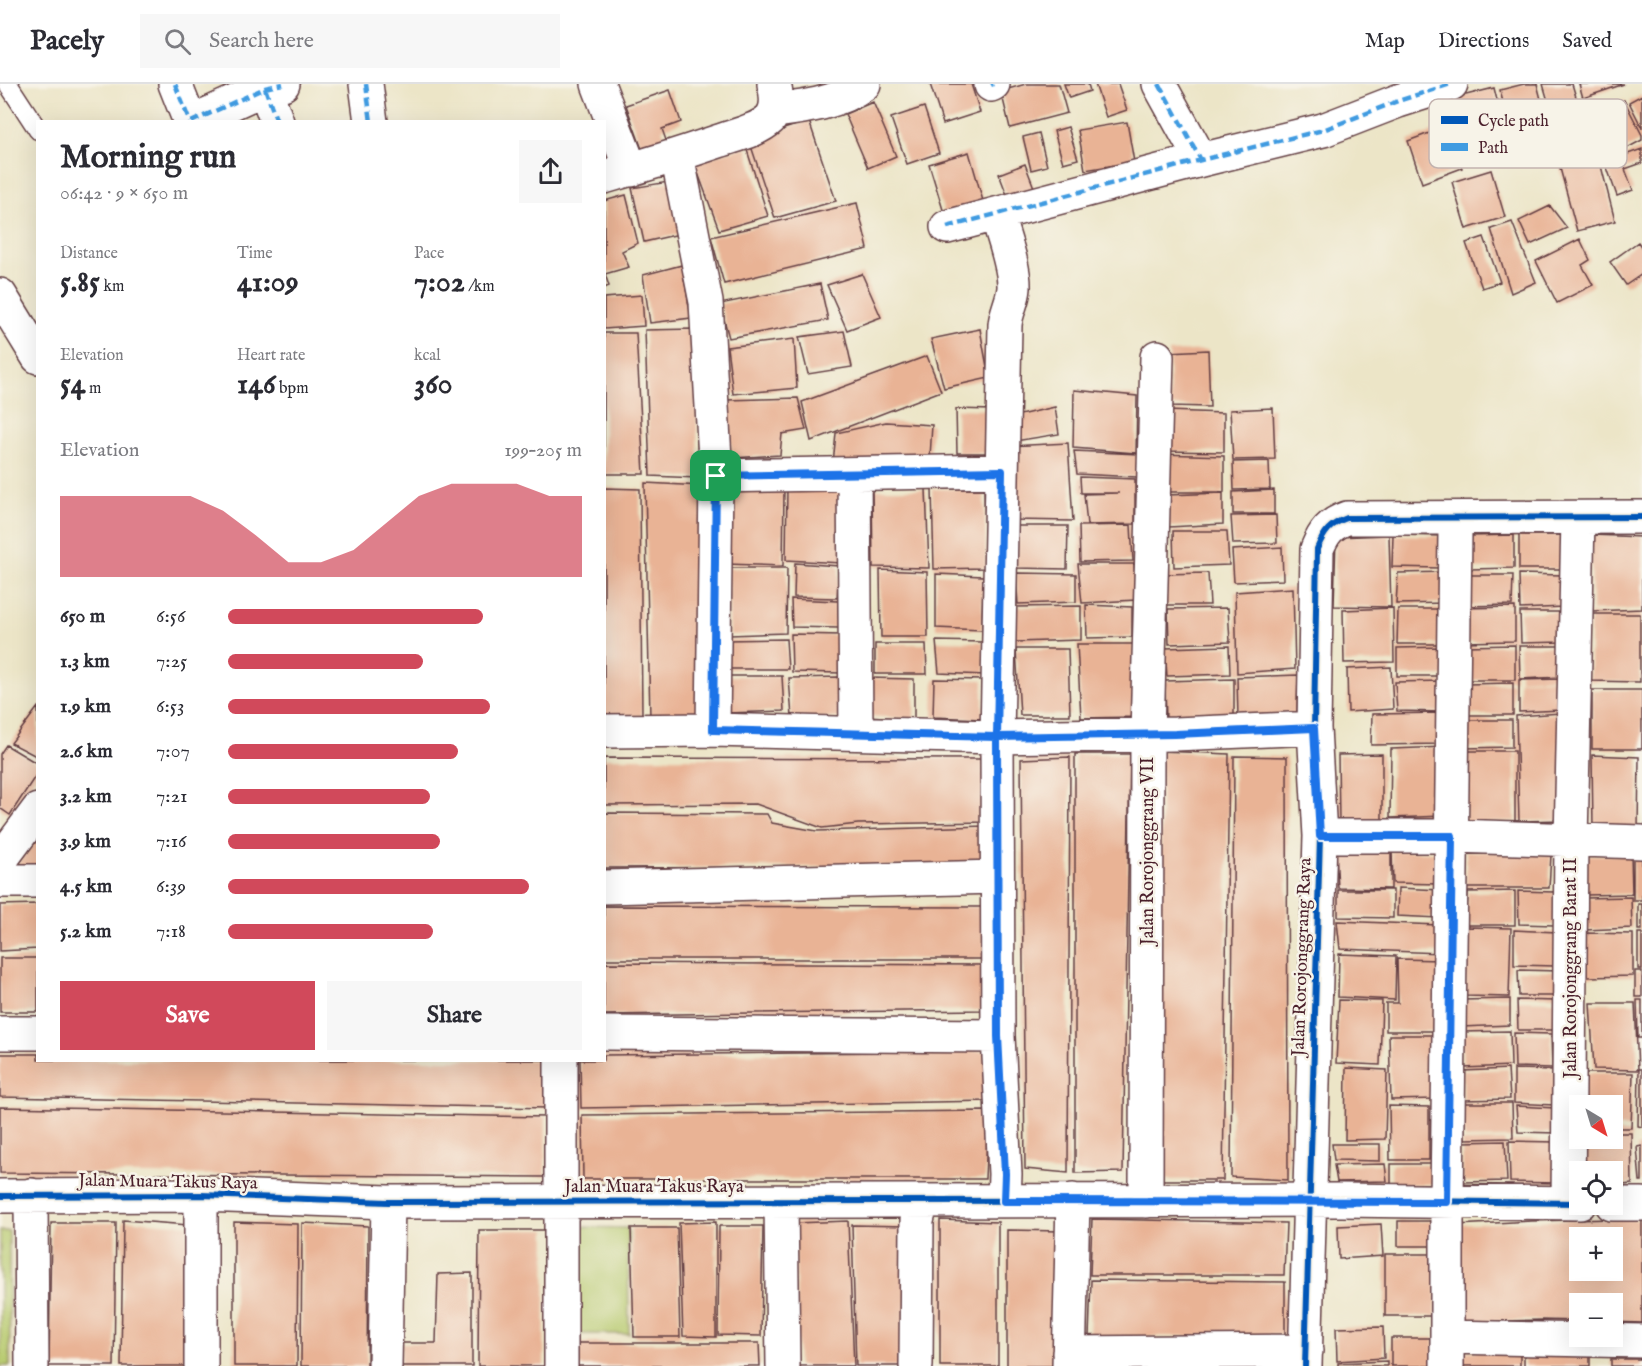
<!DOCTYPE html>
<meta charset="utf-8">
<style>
:root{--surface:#fff;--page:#f7f7f7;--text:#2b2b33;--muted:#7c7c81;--line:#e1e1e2;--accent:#d1495b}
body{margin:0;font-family:"IM FELL English",serif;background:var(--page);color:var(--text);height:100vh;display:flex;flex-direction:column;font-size:22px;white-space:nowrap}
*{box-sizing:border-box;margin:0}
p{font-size:20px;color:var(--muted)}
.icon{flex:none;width:33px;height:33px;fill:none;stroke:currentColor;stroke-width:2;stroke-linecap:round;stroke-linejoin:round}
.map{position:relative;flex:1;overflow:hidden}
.sheet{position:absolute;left:36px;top:36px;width:570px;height:942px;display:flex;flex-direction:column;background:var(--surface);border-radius:0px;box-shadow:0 6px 24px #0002}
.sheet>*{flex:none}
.needle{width:39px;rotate:142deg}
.fabs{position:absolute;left:1569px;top:1011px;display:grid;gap:12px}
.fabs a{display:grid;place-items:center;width:54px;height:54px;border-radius:0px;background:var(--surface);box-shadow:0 6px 24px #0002;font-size:30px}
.pin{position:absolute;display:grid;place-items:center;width:51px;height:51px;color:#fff;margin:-26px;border-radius:12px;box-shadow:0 3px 9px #0006}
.round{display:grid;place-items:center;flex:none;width:63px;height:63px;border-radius:0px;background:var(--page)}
.overview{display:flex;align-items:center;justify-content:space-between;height:102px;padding:0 24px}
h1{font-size:33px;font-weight:700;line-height:45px}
.stats{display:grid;grid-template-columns:repeat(3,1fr);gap:9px;height:102px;padding:6px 24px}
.stats div{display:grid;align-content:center}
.stats b{font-size:30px;font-weight:700}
.stats small{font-size:16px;font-weight:400}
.stats p{font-size:16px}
.chart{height:168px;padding:12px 24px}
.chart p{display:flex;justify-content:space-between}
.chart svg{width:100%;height:108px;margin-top:6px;fill:var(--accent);opacity:.7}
.cta{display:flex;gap:12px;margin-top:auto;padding:12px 24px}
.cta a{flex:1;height:69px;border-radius:0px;background:var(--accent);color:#fff;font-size:24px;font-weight:700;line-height:69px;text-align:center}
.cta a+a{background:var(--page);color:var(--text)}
ul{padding:0 24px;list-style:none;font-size:20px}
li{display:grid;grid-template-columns:96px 72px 1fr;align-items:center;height:45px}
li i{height:15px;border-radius:8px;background:var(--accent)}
header{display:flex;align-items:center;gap:36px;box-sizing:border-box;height:84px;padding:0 30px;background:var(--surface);border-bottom:2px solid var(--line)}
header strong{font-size:28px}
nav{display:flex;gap:33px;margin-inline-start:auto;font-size:21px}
.search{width:420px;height:54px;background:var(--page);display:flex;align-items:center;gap:15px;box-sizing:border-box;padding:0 21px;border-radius:0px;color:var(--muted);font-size:22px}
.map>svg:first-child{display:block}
.green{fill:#b6c96c;stroke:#80744c;stroke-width:1.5}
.building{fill:#e9b395;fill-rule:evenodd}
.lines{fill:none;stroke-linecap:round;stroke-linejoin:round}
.lane-casing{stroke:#623d42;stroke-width:21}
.street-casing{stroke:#623d42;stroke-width:36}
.lane{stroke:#fff;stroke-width:18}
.street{stroke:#fff;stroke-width:33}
.quiet{stroke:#409be1;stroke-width:4.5;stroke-dasharray:9 4.5;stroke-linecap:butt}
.cycleway-casing{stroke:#f7f3e8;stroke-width:10}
.cycleway{stroke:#0057b8;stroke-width:6}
.route-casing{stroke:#fff;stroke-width:12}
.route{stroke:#1a73e8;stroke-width:8}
.labels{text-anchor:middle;stroke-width:5;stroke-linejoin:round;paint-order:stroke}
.street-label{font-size:18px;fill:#4a1f2b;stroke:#f7f3e8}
.key{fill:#f7f3e8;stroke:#c3b3af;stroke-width:1.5}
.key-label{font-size:16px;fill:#4a1f2b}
</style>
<header>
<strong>Pacely</strong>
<div class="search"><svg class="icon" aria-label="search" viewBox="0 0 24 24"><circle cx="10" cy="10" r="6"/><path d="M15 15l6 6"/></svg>Search here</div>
<nav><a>Map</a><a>Directions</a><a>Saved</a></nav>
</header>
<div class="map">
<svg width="1642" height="1282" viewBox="0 0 1642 1282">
<rect width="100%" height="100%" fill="#f7f3e8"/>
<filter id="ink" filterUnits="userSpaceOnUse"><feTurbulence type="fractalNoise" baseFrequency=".0167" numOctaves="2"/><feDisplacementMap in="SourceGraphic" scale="12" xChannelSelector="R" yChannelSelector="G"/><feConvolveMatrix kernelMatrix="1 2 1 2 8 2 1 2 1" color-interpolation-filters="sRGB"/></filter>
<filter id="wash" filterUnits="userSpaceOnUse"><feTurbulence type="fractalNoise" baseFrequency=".008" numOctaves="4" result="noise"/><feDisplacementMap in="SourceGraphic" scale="24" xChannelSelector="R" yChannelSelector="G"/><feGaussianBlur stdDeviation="1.35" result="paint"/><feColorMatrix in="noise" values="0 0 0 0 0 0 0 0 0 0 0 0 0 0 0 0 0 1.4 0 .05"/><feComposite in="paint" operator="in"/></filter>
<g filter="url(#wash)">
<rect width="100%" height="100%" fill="#ece5c7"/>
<path class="green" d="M577 1143 628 1144 629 1250H576Z
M0 1147H9L10 1282H0Z"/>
<g id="blocks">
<path class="building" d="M930 0H971L980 28 943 40Z
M1026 0H1059L1067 29 1010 44 1001 7Z
M1064 0H1088L1090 7 1069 14Z
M1095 0H1118L1127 26 1106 33Z
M1524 0H1537L1549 46 1512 56 1500 6Z
M1543 0H1572L1579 23 1591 19 1597 35 1557 48Z
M1579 0H1624L1583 14Z
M1494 4 1509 65 1464 76 1450 15Z
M670 6 681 38 662 45 667 59 643 68 626 21Z
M1642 11V44L1629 18Z
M1624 16 1642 51V56L1618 69 1598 30Z
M873 18 896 72 868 84 845 30Z
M924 23 939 69 907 80 891 34Z
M809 37 836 117 775 134 749 56Z
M1127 38 1134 78 1085 86 1078 46Z
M1448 42 1462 84 1422 99 1408 57Z
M1068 43 1078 75 1063 79 1054 47Z
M1039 49 1047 82 1031 86 1023 53Z
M1604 49 1610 71 1599 74 1615 137 1577 147 1554 62Z
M746 63 768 132 719 146 694 78Z
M1642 65V79L1625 85 1633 106 1617 112 1605 78Z
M969 68 983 117 944 129 929 80Z
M1025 80 1038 114 1012 124 999 90Z
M1491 86 1505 133 1466 145 1452 98Z
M674 97 684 149 644 158 632 104Z
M626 111 638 159 622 167 629 183 605 190 609 202 604 204V117Z
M857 119 868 165 724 200 711 153Z
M1550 122 1567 144 1530 161 1519 137Z
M1512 138 1536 198 1511 209 1491 145Z
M1484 153 1500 198 1482 204 1466 159Z
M1580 155 1590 176 1582 181 1593 201 1557 219 1536 177Z
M1638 158 1642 164V190L1626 201 1610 178Z
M682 181 691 234 650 239 643 191Z
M862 190 881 233 847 246 827 201Z
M820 200 828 236 729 254 720 220Z
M642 211 644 242 604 245V214Z
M695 245 698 394 650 392 645 246Z
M980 245 989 294 944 304 931 255Z
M844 247 852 283 808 290 799 253Z
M604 249H636L644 390H604Z
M794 255 797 304 733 310 727 263Z
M1208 266 1210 323 1170 322 1169 268Z
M927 272 941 307 811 357 802 318Z
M1074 306 1137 312 1136 369 1073 364Z
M798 314 806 346 782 350 780 371 732 374 727 316Z
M1055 323 1059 350 1009 358 1007 334Z
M1273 324 1275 375 1233 376 1230 326Z
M956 325 992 326V369H957Z
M1166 327 1224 329V368L1164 367Z
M886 338 932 341 930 373 833 380 836 349Z
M1068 359 1073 437 1014 436 1008 362Z
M1074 367 1138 370 1137 393 1077 390Z
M1161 370 1224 372V408H1162Z
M1269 377 1270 405 1234 406 1233 378Z
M1080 393 1135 395V440L1087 441 1084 410 1119 409H1081Z
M645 399 702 402 700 634H650Z
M787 403 843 404 842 479 786 476Z
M604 404 640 405 642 632H604Z
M728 404 784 406 783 482 726 480Z
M872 405H926L929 484 873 483Z
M932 405H984L986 484 934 485Z
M1274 406V430H1233V408Z
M1223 409V440L1169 443 1167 411Z
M1276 431 1277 459 1233 460 1231 432Z
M1131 441 1133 477 1080 478 1079 442Z
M1014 442H1068L1067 485 1016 484Z
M1173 447H1227L1229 481 1174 483Z
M1389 451 1391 523 1334 522 1336 453Z
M1393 451 1442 452 1441 484 1392 483Z
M1514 451V484L1470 485 1471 452Z
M1519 451H1567V485H1519Z
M1591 451 1642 453V525L1592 527Z
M1282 463 1283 496 1234 498 1232 466Z
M795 479 839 482 837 514 794 513Z
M1078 480H1134L1136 516 1082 519Z
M727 484H787L786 549 730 551Z
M880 486 927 488 928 553H881Z
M1448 488V519L1396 520 1398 489Z
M1016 489 1076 490V518L1018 520Z
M1208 489 1210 521H1164L1162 490Z
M936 490 983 492 982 546 936 544Z
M1519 490 1563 491V523L1520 525Z
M1466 491H1513L1512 521 1466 522Z
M1293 504 1295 585 1237 589 1235 508Z
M791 515 838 517 839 544 792 543Z
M1086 521 1132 523V553L1087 554Z
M1081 522V556L1015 558 1013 523Z
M1515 523V557L1464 558V524Z
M1228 524 1230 558 1169 560 1168 525Z
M1393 524 1394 578 1344 579 1343 526Z
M1398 525H1445L1444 560H1397Z
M1520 528H1562L1563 558 1521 559Z
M1590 530H1640V598L1590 597Z
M791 550 842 551 843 589 792 588Z
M786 555 788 585H726V556Z
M936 557 983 558 985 591 939 589Z
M875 560H926L927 590H875Z
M1077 560H1134L1135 633 1081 634Z
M1515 561V596H1464L1465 562Z
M1229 562 1230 590 1167 592 1165 564Z
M1519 562H1562L1561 593 1520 595Z
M1443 563 1444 592H1397V564Z
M1016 565H1068L1070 631H1020Z
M1391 583 1393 625 1348 628 1347 585Z
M1298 591 1297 630 1238 634 1237 593Z
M724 592H782L784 627 727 629Z
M842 593 843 634 792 633 789 594Z
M868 594 914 595V635L868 632Z
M934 595 983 596V635L933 633Z
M1234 595V633L1166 637 1165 597Z
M1562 595 1561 626 1519 628V596Z
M1442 597 1443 628 1397 627 1395 598Z
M1513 599V631H1465V600Z
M1592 606H1642V665H1592Z
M38 623V673L11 659Z
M1446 629 1445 660 1371 661 1372 630Z
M1561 629 1563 736 1519 737 1516 632Z
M1465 636H1512V663L1465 664Z
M6 661 38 680V688L10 731 0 724V670Z
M1445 663 1444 732 1390 734 1391 665Z
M1161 667 1229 670 1223 1096H1161Z
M1465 667H1515V737L1465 739Z
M1075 670H1130L1123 1088 1075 1089Z
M1382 670V736L1339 739 1338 671Z
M1592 671 1639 673 1638 745 1593 744Z
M1234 672 1287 673 1288 1096 1231 1093Z
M1070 673 1068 1089 1025 1085 1021 675Z
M604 674 984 675 989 738 858 740 822 744 756 720 604 721Z
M604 729 767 730 772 739 817 747 985 742 987 782 604 784Z
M38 752V794H7Z
M1392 767 1439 768V800L1393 799Z
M1466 767 1551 771 1549 804H1466Z
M1336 768H1391V805L1338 804Z
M1633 768 1642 769V816H1633Z
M1585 771H1631L1632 810 1586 811Z
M1398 804 1441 806 1439 834 1397 832Z
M1338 806H1393V834L1338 833Z
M1515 807V841H1466L1468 808Z
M1518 807 1554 808V841L1519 840Z
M1631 813 1632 844 1585 846 1584 814Z
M38 820V865L0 867V821Z
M1638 820H1642V846H1638Z
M604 822 986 823 984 875H604Z
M1337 837 1438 841 1440 869 1340 865Z
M1465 843 1511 844 1509 913 1466 912Z
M1514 846 1557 848 1555 882 1514 881Z
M1584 849 1633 850V892L1587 893Z
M1638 849H1642V885H1638Z
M1339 870 1396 872 1395 916 1338 913Z
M0 874H38V928H0Z
M1397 875 1441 876 1438 947H1386V919H1398Z
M604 879 983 881 982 926 604 931Z
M1518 886 1560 887V912H1519Z
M1635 887H1642V913H1635Z
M1510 915V941L1461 943V916Z
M1339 916 1382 917 1380 981 1336 979Z
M1517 916 1557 917V946H1518Z
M1637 916H1642V954H1638Z
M1590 919H1635L1638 986 1594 985Z
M1510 947 1511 982 1463 984 1461 948Z
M1514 949 1551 950 1552 984 1515 983Z
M1389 951H1435V1015L1391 1016Z
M994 967 992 1017 581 1024 580 976H604V971Z
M0 970H38V976H547V1024L0 1013Z
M1346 984 1387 986 1385 1055 1345 1056Z
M1508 985 1510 1015 1463 1016V987Z
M1514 985 1555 986 1554 1021 1514 1019Z
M1639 985H1642V1043L1638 1042Z
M1582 989H1633L1631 1044H1612V1022H1581Z
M1462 1019H1512L1513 1054 1465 1055Z
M1389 1022 1429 1023V1076H1390Z
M1516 1022 1555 1024 1557 1049 1518 1048Z
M0 1023 546 1033 545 1093 0 1089Z
M988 1027 985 1095H583L582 1031Z
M1612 1049H1631L1632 1100 1612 1102V1088H1581L1579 1054H1612Z
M1505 1057 1507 1097 1463 1098 1462 1058Z
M1509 1057 1557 1058 1558 1099 1510 1098Z
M1332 1060H1380V1077L1334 1076Z
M1642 1062V1097H1640L1637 1063Z
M1385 1080 1387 1097 1337 1098 1334 1081Z
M1391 1080H1435V1100H1391Z
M1092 1135 1286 1139 1284 1191H1090Z
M1615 1135 1642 1136V1239L1612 1238V1220H1580V1237L1542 1236 1461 1238 1457 1141 1532 1137ZM1580 1154H1612V1186H1580Z
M123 1136 188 1141 185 1282H121Z
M940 1136 998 1138V1282H940Z
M848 1137 854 1282H798L795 1139Z
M1398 1137H1435V1162H1398Z
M234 1138 298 1140 297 1282H234Z
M716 1138V1253L683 1252 679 1139Z
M51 1139H116L114 1282H49Z
M302 1139 368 1142 367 1282H301Z
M1381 1140 1383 1172 1339 1175 1338 1142Z
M852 1141 907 1142V1282H856Z
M719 1142H763L761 1252 718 1251Z
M631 1144H677L680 1253H634Z
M479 1146H546L544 1282H478Z
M1007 1146 1060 1147 1058 1282H1007Z
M1385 1170H1437L1436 1232H1385Z
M472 1189V1282H401V1259H436L438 1190Z
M1091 1196 1285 1198V1251L1089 1253Z
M1383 1243 1384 1274 1337 1277 1336 1244Z
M1391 1254H1434L1433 1282H1391Z
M576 1259H759L760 1282H577Z
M1520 1265V1282H1454V1268Z
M1524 1267 1590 1270V1282H1524Z
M1611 1275H1642V1282H1611Z
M1387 1277V1282H1338V1279Z"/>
</g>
</g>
<g filter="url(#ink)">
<use href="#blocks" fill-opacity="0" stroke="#623d42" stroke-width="1.5"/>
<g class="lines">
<defs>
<path id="lane" d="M8 0 38 46"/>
<path id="street" d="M175 0 190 38
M366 0 371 38
M598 0 631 86
M1159 0 1201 76
M991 1 993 0
M265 4 277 38
M775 27C806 23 838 19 864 0
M191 38 265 4 283 0
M677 71 706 218 716 392 713 646
M604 93C643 82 681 70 719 57 736 51 757 47 770 35 779 25 777 12 774 0
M997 130C1002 151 1015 182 1014 204 1013 217 1006 228 1005 241L997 653 998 952 1005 1090 1004 1117
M947 143 1201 76 1323 46 1398 17 1451 0
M0 211 38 273
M854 390 856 649
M716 392 1002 387
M604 647 713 646 997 653 1175 650 1314 644
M1320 752H1452L1642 758
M0 777 38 726
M0 797H38
M604 803 997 793
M0 949H38
M604 949 998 952
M561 976V1282
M31 1111 32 1282
M0 1112 201 1111 388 1118 1341 1116 1580 1119
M1146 1117 1147 650 1157 273
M781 1118 783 1282
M1568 1119 1571 757 1578 434
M1612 1120H1642
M1447 1253 1642 1257
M1069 1269 1306 1267
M201 1282V1111
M385 1282 388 1118
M916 1282 917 1137 922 1117
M1069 1282 1073 1116
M1305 1282 1320 752 1314 644 1317 465C1324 448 1330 440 1347 434L1642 433
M1447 1282V1118L1455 448"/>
</defs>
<use href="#lane" class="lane-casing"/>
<use href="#street" class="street-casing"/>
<use href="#lane" class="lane"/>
<use href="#street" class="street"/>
<path class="quiet" d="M175 0 190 38
M366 0 371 38
M1159 0 1201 76
M991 1 993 0
M265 4 277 38
M191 38 265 4 283 0
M947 143 1201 76 1323 46 1398 17 1451 0"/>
<defs>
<path id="cycleway" d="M0 1112 201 1111 388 1118 1341 1116 1580 1119
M1305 1282 1320 752 1314 644 1317 465C1324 448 1330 440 1347 434L1642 433"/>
</defs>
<use href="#cycleway" class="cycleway-casing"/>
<use href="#cycleway" class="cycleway"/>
</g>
</g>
<g class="lines" filter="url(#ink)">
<defs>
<path id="route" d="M716 392 713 646 997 653 998 952 1005 1090 1004 1117 1447 1118 1452 752H1320L1314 644 1175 650 997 653 1002 387 716 392"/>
</defs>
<use href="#route" class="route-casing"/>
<use href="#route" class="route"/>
</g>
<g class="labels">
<g class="street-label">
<text transform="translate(1147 767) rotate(-90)" y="6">Jalan Rorojonggrang VII</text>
<text transform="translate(1301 873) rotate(-88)" y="6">Jalan Rorojonggrang Raya</text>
<text transform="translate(1570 884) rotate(-90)" y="6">Jalan Rorojonggrang Barat II</text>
<text transform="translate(168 1097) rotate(1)" y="6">Jalan Muara Takus Raya</text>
<text x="654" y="1108">Jalan Muara Takus Raya</text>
</g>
</g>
<rect x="1429" y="15" width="198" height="69" rx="9" class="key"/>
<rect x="1441" y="32" width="27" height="8" fill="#0057b8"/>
<rect x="1441" y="59" width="27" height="8" fill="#409be1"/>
<g class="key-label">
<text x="1478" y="42">Cycle path</text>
<text x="1478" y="69">Path</text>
</g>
</svg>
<div class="fabs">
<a><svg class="needle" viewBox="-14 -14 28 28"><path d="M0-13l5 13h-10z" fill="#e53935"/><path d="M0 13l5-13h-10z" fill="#7c7c81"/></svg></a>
<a><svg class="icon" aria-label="locate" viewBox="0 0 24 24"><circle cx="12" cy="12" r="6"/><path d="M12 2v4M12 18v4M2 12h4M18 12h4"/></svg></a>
<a>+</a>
<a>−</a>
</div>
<div class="pin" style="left:716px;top:392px;background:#1e9e55"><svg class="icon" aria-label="arrive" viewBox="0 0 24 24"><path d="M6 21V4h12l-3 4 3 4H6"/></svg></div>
<section class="sheet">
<div class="overview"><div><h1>Morning run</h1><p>06:42 · 9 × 650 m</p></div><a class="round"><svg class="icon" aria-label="share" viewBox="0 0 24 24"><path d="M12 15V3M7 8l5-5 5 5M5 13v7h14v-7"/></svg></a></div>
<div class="stats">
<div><p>Distance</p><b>5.85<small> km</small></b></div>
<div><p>Time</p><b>41:09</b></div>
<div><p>Pace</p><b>7:02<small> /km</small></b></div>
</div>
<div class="stats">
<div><p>Elevation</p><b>54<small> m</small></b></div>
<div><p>Heart rate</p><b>146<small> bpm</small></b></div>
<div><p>kcal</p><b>360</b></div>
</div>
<div class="chart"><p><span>Elevation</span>199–205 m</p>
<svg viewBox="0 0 160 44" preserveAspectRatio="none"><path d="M0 44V11L10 11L20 11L30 11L40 11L50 17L60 27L70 38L80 38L90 33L100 22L110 11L120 6L130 6L140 6L150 11L160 11V44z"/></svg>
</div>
<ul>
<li><b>650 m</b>6:56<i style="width:72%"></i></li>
<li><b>1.3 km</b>7:25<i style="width:55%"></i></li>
<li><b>1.9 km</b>6:53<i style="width:74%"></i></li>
<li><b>2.6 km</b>7:07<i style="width:65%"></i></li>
<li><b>3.2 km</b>7:21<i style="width:57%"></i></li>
<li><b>3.9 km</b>7:16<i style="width:60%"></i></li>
<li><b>4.5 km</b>6:39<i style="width:85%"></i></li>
<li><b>5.2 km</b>7:18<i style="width:58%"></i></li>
</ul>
<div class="cta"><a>Save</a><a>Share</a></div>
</section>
</div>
